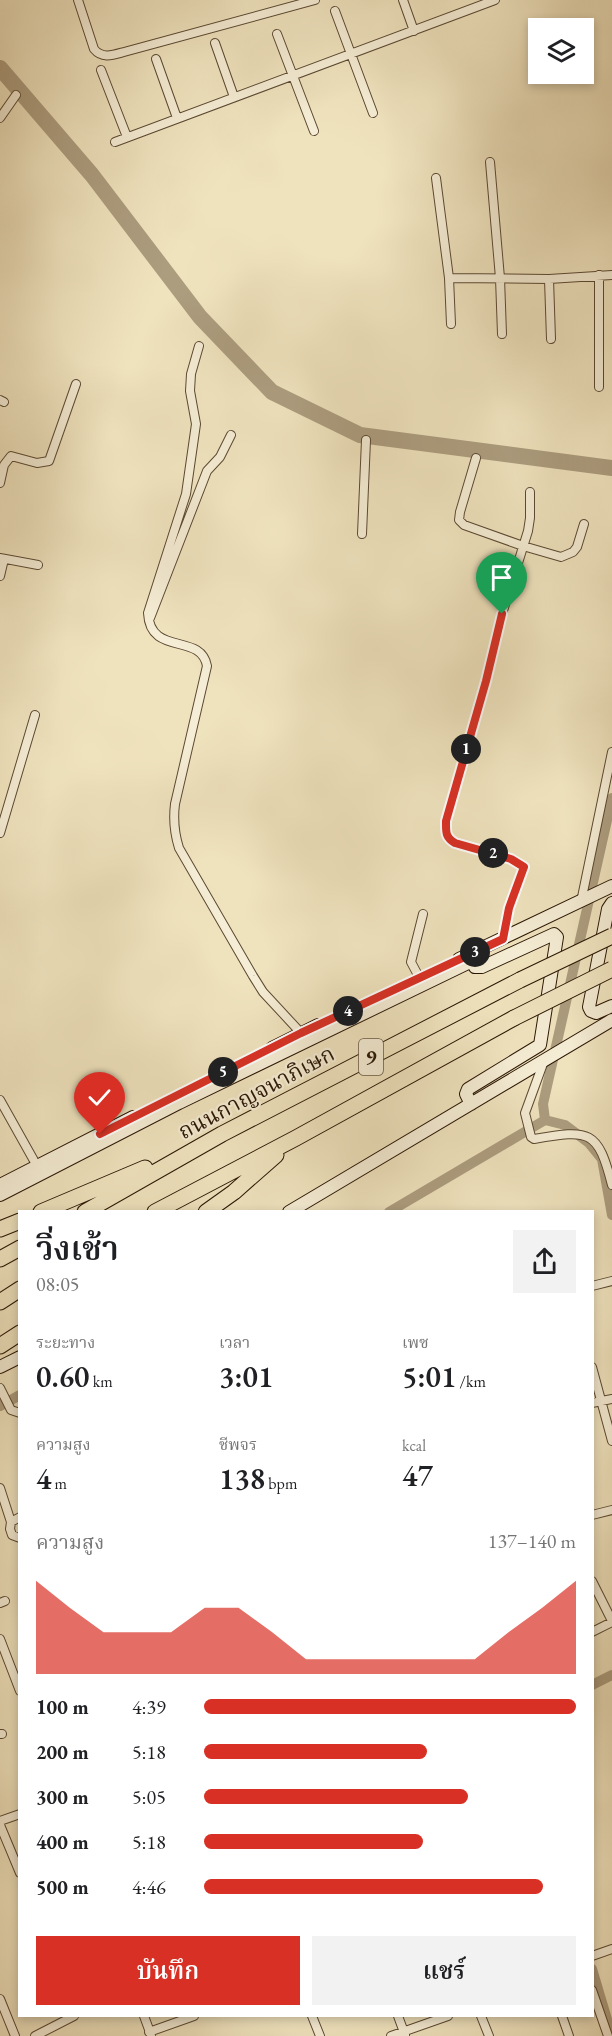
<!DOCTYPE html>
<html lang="th">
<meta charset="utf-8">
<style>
:root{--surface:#fff;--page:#f2f2f2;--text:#202124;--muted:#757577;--accent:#d93025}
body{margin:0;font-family:"EB Garamond","Noto Serif Thai",serif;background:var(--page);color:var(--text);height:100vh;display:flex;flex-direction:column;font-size:22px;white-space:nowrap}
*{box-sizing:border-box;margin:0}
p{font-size:20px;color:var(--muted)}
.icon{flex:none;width:33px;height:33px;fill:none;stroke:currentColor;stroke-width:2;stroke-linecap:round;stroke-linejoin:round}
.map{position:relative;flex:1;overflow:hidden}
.panel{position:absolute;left:18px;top:1210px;width:576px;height:807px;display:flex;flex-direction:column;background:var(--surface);border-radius:0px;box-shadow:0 3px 9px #0003}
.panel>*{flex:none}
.controls{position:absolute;left:528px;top:18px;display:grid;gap:12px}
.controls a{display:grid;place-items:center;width:66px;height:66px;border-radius:0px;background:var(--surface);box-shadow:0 3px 9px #0003;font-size:30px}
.pin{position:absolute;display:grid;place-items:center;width:51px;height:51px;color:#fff;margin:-62px -26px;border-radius:50% 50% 50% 0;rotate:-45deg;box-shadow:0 0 6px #0007}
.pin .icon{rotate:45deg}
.km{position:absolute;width:30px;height:30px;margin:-15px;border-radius:50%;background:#222;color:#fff;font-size:16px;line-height:30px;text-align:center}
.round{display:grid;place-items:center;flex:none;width:63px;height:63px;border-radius:0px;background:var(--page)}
.summary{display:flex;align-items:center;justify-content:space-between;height:102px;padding:0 18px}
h1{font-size:33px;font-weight:600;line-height:45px}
.figures{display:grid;grid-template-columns:repeat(3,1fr);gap:9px;height:102px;padding:6px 18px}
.figures div{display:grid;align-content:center}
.figures b{font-size:30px;font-weight:600}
.figures small{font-size:16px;font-weight:400}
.figures p{font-size:16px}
.chart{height:168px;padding:12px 18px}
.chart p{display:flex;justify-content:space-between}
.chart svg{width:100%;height:108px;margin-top:6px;fill:var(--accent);opacity:.7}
.cta{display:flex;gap:12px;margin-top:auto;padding:12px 18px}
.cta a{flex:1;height:69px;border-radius:0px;background:var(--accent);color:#fff;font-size:24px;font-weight:600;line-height:69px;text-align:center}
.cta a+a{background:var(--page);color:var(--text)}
ul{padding:0 18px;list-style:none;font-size:20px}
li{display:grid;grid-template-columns:96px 72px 1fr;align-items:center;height:45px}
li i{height:15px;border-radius:8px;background:var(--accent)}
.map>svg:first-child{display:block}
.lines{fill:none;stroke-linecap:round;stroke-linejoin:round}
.canal{stroke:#ac9d7f;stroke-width:10}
.river{stroke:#ac9d7f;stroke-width:16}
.minor-casing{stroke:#5b4932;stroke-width:10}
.secondary-casing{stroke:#2a1604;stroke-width:14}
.motorway-casing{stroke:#2a1604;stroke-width:17}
.minor{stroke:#f5edd5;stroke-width:8}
.secondary{stroke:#f5edd5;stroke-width:12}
.motorway{stroke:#efe3be;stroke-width:15}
.motorway-bridge-casing{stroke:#2a1604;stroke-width:17;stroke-linecap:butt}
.motorway-bridge{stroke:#efe3be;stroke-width:15}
.route-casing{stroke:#fff;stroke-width:12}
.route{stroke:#d93025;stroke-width:8}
.labels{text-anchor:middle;stroke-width:4.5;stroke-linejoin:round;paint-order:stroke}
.shield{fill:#f5edd5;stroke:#675643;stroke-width:1.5}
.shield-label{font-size:21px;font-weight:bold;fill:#2a1604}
.street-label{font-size:22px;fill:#2a1604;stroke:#f5edd5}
</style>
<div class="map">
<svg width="612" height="2036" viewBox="0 0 612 2036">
<rect width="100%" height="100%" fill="#efe3be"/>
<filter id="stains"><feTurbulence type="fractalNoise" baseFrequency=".00333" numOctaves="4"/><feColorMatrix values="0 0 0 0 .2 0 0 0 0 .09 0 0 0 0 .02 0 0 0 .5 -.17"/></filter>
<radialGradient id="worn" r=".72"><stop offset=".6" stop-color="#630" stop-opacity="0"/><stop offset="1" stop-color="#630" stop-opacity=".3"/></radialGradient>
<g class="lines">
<path class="canal" d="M612 798 543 1104 545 1120 565 1125 589 1143 602 1159 612 1215
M389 1212 545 1120
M0 1406 20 1395
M592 1685 612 1675
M592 1969 612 2036"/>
<path class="river" d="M0 68 92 175 200 317 272 392 360 435 612 468"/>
<defs>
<path id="minor" d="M78 0 94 49C102 59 113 55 124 52L315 0
M403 0 414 31
M335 11 373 113
M277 34 314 131
M215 43 234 97
M156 59 177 118
M101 70 127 137
M0 118 16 95
M115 142 495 0
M490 162 500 278 502 334
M436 178 449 278 451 324
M599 275V387
M449 278 549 279 612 275
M549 279 551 339
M199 346 191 374 190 391 196 424 186 494 148 613C150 657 201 632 207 666L175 804C173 820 174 832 179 848L253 976 263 992 301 1033
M0 400 4 402
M476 458 460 512 459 520 464 525 523 546 561 557 573 552 577 547 584 524
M0 483 4 465 11 456 37 463 49 461 76 384
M362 534 366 440
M0 558 38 565
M0 576 4 559
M150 618 207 471 220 457 231 435
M0 833 35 715
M581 902 612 752
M503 939 509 908 524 867 511 859 455 843C445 837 446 832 446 821L486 681 502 614 528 531 530 518V492
M419 977 411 962 423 914
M544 1061 525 1113 531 1137 534 1139C590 1129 598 1130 612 1185
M0 1100 37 1166
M592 1286 612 1281
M592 1367 612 1441
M0 1388 11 1410 20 1413
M592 1403 612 1399
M0 1488 11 1522
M592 1515 612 1510
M20 1517 11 1522 10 1529 12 1535 20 1538
M592 1581 612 1621
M0 1603 5 1601
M592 1632 612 1622
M0 1639 20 1691
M0 1734H2
M0 1821 20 1814
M0 1825 20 1873
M592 1956 612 1949
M592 1990 608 2036
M0 1999 15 2036
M144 2016 151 2035
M312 2016 320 2036
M398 2016 405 2035
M481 2016 489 2036
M562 2016 569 2036
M149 2032 194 2016
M35 2036 74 2016
M391 2036 448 2016"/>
<path id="secondary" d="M612 903 608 909 589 1007 591 1011 596 1013 612 1006
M459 959 612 886
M272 1048 318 1025
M0 1185 133 1117
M0 1195 179 1103 472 961 475 967H482L554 934 557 937 540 1045 468 1089 466 1094 471 1104
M289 1212 612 1020
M0 1367 20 1357"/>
<path id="motorway" d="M41 1212 145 1168
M85 1212 222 1134 520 980
M155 1212 296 1138 514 1018
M206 1212 234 1192 276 1155
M0 1229 20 1221
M0 1259 20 1248
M0 1302 20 1289
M0 1346 20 1333"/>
</defs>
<use href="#minor" class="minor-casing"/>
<use href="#secondary" class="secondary-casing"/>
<use href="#motorway" class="motorway-casing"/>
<use href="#minor" class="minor"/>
<use href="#secondary" class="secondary"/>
<use href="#motorway" class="motorway"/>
<defs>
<path id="motorway-bridge" d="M520 980 612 936
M514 1018 612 969"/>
</defs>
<use href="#motorway-bridge" class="motorway-bridge-casing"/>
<use href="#motorway-bridge" class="motorway-bridge"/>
</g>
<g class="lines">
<defs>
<path id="route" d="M100 1134 301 1033 503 939 509 908 524 867 511 859 455 843C445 837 446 832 446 821L486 681 502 614"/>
</defs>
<use href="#route" class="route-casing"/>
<use href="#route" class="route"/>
</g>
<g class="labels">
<rect class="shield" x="359" y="1039" width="24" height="36" rx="4.5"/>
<g class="shield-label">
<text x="371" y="1064">9</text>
</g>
<g class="street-label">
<text transform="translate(256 1092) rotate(-28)" y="8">ถนนกาญจนาภิเษก</text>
</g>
</g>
<rect width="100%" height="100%" filter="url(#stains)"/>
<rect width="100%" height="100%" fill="url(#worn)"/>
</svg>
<div class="controls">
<a><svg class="icon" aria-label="layers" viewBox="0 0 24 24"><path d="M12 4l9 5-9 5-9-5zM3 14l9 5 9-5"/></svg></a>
</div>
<div class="pin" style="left:502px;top:614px;background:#1e9e55"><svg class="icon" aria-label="arrive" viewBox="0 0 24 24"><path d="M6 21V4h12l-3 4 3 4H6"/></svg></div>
<div class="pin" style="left:100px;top:1134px;background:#d93025"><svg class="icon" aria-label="check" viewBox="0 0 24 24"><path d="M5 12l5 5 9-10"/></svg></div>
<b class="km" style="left:466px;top:749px">1</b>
<b class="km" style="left:493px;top:853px">2</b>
<b class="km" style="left:475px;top:952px">3</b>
<b class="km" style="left:348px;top:1011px">4</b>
<b class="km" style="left:223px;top:1072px">5</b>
<section class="panel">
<div class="summary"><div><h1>วิ่งเช้า</h1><p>08:05</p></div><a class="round"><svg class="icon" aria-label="share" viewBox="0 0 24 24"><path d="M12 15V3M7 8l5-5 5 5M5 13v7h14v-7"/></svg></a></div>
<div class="figures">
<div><p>ระยะทาง</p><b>0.60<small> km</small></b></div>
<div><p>เวลา</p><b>3:01</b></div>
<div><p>เพซ</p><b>5:01<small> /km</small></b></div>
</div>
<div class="figures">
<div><p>ความสูง</p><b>4<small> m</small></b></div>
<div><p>ชีพจร</p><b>138<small> bpm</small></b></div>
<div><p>kcal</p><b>47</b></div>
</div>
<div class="chart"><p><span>ความสูง</span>137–140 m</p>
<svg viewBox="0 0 160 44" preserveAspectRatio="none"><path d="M0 44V6L10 17L20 27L30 27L40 27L50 17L60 17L70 27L80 38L90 38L100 38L110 38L120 38L130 38L140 27L150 17L160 6V44z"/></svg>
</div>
<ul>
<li><b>100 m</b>4:39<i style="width:100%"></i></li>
<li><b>200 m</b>5:18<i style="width:60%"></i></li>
<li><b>300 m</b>5:05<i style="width:71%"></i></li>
<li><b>400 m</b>5:18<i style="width:59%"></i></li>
<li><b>500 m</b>4:46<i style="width:91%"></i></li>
</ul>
<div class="cta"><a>บันทึก</a><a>แชร์</a></div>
</section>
</div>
